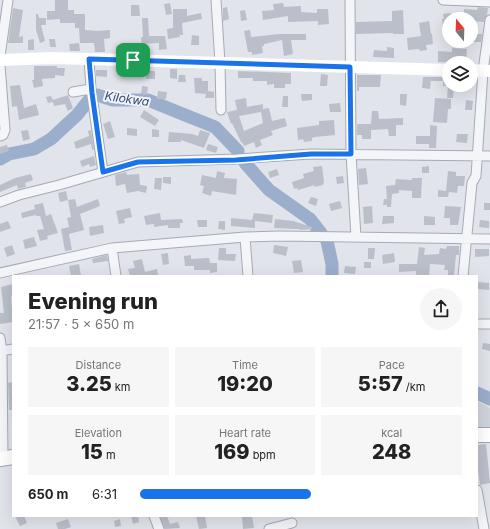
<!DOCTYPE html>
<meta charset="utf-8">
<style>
:root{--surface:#fff;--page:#f6f6f6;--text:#222;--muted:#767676;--accent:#1a73e8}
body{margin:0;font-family:Inter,sans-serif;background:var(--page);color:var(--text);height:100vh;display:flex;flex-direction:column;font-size:15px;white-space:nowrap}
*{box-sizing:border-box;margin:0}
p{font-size:13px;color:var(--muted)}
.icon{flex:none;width:22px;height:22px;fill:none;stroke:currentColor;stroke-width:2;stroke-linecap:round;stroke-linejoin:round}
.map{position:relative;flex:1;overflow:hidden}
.panel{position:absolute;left:12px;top:275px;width:466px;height:242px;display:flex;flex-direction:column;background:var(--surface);border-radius:0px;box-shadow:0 4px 16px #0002}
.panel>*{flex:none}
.needle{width:26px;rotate:341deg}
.fabs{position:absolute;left:442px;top:12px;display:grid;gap:8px}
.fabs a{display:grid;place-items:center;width:36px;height:36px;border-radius:50%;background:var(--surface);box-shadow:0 4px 16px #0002;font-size:20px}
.pin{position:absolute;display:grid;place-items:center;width:34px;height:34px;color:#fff;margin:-17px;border-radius:8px;box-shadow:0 2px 6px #0006}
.round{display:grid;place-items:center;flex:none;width:42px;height:42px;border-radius:21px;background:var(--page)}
.summary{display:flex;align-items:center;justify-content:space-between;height:68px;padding:0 16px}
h1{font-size:22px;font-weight:800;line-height:30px}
.stats{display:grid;grid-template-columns:repeat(3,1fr);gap:6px;height:68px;padding:4px 16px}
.stats div{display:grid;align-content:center;border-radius:0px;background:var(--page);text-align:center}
.stats b{font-size:20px;font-weight:800}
.stats small{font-size:11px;font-weight:400}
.stats p{font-size:11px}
ul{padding:0 16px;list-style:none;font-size:13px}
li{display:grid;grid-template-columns:64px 48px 1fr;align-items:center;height:30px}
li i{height:10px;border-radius:5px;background:var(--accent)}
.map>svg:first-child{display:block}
.built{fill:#cfd3dc}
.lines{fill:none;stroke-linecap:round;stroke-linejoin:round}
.river{stroke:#9baecb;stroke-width:13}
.building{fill:#bbbfca;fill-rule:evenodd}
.street-casing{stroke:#a6aab5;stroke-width:11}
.primary-casing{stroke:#a0a7b7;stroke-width:16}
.street{stroke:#f4f5f8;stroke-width:9}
.secondary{stroke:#fff;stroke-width:12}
.primary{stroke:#fff;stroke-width:14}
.route-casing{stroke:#fff;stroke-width:8}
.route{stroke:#1a73e8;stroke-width:5}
.labels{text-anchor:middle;stroke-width:4;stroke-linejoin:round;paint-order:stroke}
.water-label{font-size:12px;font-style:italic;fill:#314a78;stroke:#f1f3f8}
</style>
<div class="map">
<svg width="490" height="529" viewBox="0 0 490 529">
<rect width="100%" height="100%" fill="#e1e4ea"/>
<path class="built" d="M477 401 490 408V427H477Z"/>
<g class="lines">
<path class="river" d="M0 159 9 154 34 149 51 139 77 115 89 100 97 95 113 100H148L185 115 215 127 238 151
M245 163 269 190 310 219 321 233
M327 241 332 264V276
M477 393 490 399"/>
</g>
<path class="building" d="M55 0H68V10H74V14H85V30L98 31 110 30V38L104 39 105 52H95L94 43H80L79 28H75V23H60V19L47 20V11H55Z
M170 3 172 14 166 15 164 4Z
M283 3 284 7 301 6V12L317 13V9H328L329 24 318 25V21L288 22V16L263 20 262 11 274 10 273 4Z
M131 5H139L140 16H131Z
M227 7 229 19 223 21V8Z
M478 7 488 8 487 15 484 22 471 21V19H464V9L477 10Z
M13 8 23 10 19 37 23 36V43H8Z
M173 9H187V16L201 13 202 19 182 23 183 35H179L180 37 168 39 167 29 173 28Z
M245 10 247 20 241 21 240 11Z
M403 10 404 34H393V33L356 34V22L392 21V11Z
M451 13 452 19H449V30L443 29 442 19H444L443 14Z
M36 14H38L39 18H46V25H41L45 41 40 43 36 30Z
M142 18H148L149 36H165L167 49 159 50V43L142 44 141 37H143Z
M429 21 431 34H432L433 44 426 45 427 50 420 51 419 49 408 50 407 38 421 36 419 23Z
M250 30 251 37 279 34H306V40H291L293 54 284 56 282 40 264 44V46H262L263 53 252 55V52H248L244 31Z
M471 34H482L481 42H471Z
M192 35 199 36V45H191Z
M34 39V50H28V40Z
M49 39H55L56 47H50Z
M79 43 80 51H70L69 44Z
M116 46H124L123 53 116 52Z
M387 47 394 48V58L373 57 374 50 387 51Z
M452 48 467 49 466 63 438 62V51L452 52Z
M34 66H57V68H65L64 76 55 75V78L42 79 43 86 34 88 32 80H34Z
M170 69H177V79L170 78Z
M96 70H107V77L96 76Z
M147 71H155V79H146Z
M238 71 291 73V84H285V88H274V84L267 85V81H253V78H238Z
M321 74 328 75 327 86H320Z
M179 75H185L186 82H178Z
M357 75H381L380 87H359V91H357Z
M423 77H431L430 89 422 88Z
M431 77H449V85H454L453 98H447L448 86H443V81H431Z
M194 78H202V81H208V91L214 92V98H205L206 94 195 93Z
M20 85 24 108 36 104 39 115 19 120 17 106 12 107 10 86Z
M142 86 148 87 147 95 141 94Z
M158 91 167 92 166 99H157Z
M301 94H312V100L302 101Z
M400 94H407L406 106 400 105Z
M68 95 73 108 68 111 65 104 54 106 53 102 48 103 46 97 51 96 53 100Z
M283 96H288V107H282Z
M246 98 247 107 263 104V109L269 108 272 121 285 118 287 126 271 131 273 135 260 140 262 145 256 148 254 142 244 146 242 142H241L232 123 231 124 227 112 237 110 235 100ZM261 112 263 123 244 131 239 116Z
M435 98 451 99V109H448L447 123 433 122Z
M466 100 473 101 472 110H465Z
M340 103 341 112H330L329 104Z
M144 110 159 120 155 126 140 117Z
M372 111H378L379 119 403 118V125H396V136H389L388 129 371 130V139H362V135H357V124H371Z
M334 120 335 135 315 137 312 138V141L304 142 303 139 298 140 297 128 319 125V121Z
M110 121 115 137 108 139 103 124Z
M430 125 437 126 436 148H429V144H416V136H430Z
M127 128 137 129V136L127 135Z
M152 129 159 130V137H152Z
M28 130 30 139 23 141 21 131Z
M91 130 94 149 92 150 91 144 76 149 74 142 89 136 88 131Z
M200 130 210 133 204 148 181 140V142H168L169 132 192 134 198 136Z
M457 134H468L467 143 456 142Z
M208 144 218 147 216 153 206 150Z
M7 145 9 151 0 154V147Z
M94 156 96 165 90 167 89 164 82 167 80 161Z
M322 166 324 182 323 185 314 187 315 185 298 190 297 188 294 189 292 182 304 178 303 174 314 171 313 167Z
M429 166V173H422V167Z
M366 168 368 184 359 185 358 169Z
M277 169 279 175 270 178 268 172Z
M217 171 225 173 224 178 237 179 236 195 212 191 211 196 202 193 204 186 200 185 202 175 216 178Z
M448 171 456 172V176H465L464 186H458L457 193 449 192 448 197H438V190L446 191Z
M126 172 127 175 139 174 140 185 147 186 146 193 138 191 127 193 125 184 116 186 115 175Z
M31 174 33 180 25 183 26 187 18 189 17 185 0 192V185L15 178Z
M343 176 344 183 337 184 336 177Z
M163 177H171V184L163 183Z
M155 178H162L161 190 154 189Z
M412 178H422L421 198H412V191L399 190V193L392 194 391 207H387V205H383L384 199H387L386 186 395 185 396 179 412 180Z
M66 191 68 200 60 202 58 193Z
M311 197 318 199 316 206 308 203Z
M75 199 77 207 98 199 100 206 80 214 84 230 69 234 72 250 65 251 61 229 69 227 67 218 71 217 68 200Z
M340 201 342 208 331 211 329 204Z
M43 203 46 216 51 214 58 233 47 236 48 239 40 241 37 230 44 229 40 216H36V215L22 218 21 213 35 209 34 205Z
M484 203H490V210H484Z
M372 206 373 223 364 224 363 207Z
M445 206 461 207 458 225H450V218H444Z
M130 208 132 217 124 219 125 223 119 224 116 211Z
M160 213 161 220 182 219 183 223H180V228H168V225L154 227V224L146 225 144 216Z
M254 213 273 215 272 223 255 221V228L231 226V218L252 220Z
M383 216H394V223L382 224Z
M424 216 435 217V225H424Z
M275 219 293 221 312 227V229L301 230 298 229 274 228Z
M197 220H207V227H198Z
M480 220 489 221V228L479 227Z
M8 221 11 228 0 232V224Z
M219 221H225V230L218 229Z
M103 225 104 233 90 236 89 227Z
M34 237 37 246 25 249 23 240Z
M12 245 15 254 7 257 4 248Z
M274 245 288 247 286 256 273 253Z
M447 246H459V255H456L454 276H448V270H444L445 265 430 264 429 276H416V271L399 272V264H417L419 247 425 248 424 255 439 254 440 248 446 249Z
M219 248H226V254H236L235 261 218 260Z
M368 248H375L374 259H368Z
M475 249H489V256L475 257Z
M168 253 169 264 163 265 161 254Z
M394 253 395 262 383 264 382 255Z
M107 255 108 261 93 263 92 259Z
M191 255V259L209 258 210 263H217V272L210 273V270H194V266H185L184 256Z
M142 259 145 272 157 269 158 276H130L128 269 135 268 133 261Z
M301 260 303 272 294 273 292 261Z
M364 262H371V268H364Z
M79 264 81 276H71L69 266Z
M345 266 356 267 355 274 344 273Z
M477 282 489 283V290L477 289Z
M13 284V296H11L13 322 0 324V313H4L1 287Z
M483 343 490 344V351L482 349Z
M13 382V410H9L8 383Z
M486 444 490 483 480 485 477 463V445Z
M15 516H24L27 523 20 526Z
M131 516H138L139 522 133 524Z
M160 516H167L170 524 178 522 180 528 165 529Z
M196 516H205L207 528 199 529Z
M252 516 254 528 243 529 242 517Z
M68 519 71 527 65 529H58L56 523Z
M120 519 121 526 115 527 114 521Z"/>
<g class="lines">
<defs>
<path id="street" d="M216 0 220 63 221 110
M350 0 351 154 356 237
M443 0 490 2
M0 56 8 0
M0 65 5 130 3 135 0 136
M91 89 103 172
M73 92 91 89 89 59
M0 202 19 195 59 185 138 162 237 159 311 154 490 156
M245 237 248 276
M112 248 116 276
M0 273 112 248 245 237 280 236 490 239
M463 276 472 183 476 176 483 71 490 20
M477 324H490
M0 338 2 351 3 459
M0 351 13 349
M477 490 484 529
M154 516 159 529
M269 529 292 523"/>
<path id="primary" d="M477 435H490
M0 459 13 457"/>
</defs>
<use href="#street" class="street-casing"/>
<use href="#primary" class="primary-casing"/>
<use href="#street" class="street"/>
<path class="secondary" d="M0 60 49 58 89 59 449 70
M471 70 490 71"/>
<use href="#primary" class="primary"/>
</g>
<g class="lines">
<defs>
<path id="route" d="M89 59 350 67 351 154H311L236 160 138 162 103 172 92 93Z"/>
</defs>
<use href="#route" class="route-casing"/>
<use href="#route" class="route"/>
</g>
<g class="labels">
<g class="water-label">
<text transform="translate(127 99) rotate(8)" y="4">Kilokwa</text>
</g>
</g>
</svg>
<div class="fabs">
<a><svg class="needle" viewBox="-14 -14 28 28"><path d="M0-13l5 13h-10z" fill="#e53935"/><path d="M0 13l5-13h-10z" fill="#767676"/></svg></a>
<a><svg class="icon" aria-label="layers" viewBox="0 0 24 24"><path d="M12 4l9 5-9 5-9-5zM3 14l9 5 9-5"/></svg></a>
</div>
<div class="pin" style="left:133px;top:60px;background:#1e9e55"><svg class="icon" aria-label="arrive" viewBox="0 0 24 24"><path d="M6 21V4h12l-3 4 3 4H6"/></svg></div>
<section class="panel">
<div class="summary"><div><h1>Evening run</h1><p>21:57 · 5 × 650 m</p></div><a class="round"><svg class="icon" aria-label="share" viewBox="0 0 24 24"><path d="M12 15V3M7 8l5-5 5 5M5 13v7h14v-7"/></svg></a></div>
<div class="stats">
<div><p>Distance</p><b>3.25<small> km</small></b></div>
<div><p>Time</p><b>19:20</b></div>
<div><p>Pace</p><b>5:57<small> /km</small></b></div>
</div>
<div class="stats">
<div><p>Elevation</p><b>15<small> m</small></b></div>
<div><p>Heart rate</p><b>169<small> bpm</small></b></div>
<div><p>kcal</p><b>248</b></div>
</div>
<ul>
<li><b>650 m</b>6:31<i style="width:53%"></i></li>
</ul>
</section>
</div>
